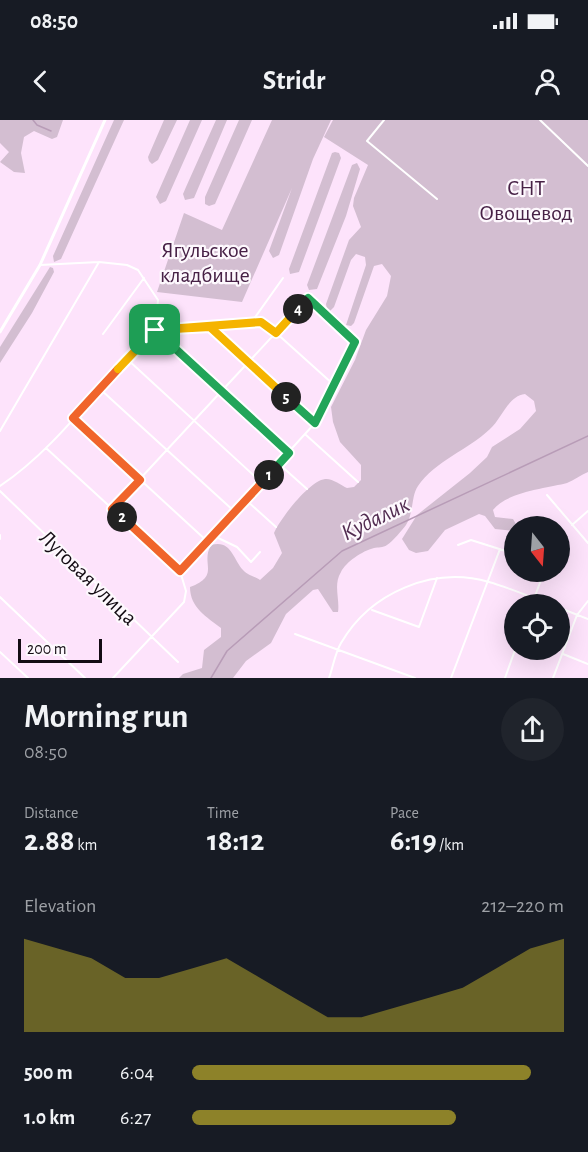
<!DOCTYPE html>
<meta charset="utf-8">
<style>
:root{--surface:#171b24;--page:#20242c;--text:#f1f3f6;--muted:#9ea1a6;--accent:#8d8229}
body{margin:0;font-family:"Alegreya Sans",sans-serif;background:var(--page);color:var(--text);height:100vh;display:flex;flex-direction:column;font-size:22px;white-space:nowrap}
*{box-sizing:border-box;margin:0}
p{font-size:20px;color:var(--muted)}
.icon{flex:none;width:33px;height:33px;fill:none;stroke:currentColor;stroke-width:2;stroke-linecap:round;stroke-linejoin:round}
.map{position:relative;height:558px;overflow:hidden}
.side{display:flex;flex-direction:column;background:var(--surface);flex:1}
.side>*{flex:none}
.needle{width:39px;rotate:163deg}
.buttons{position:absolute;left:504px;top:396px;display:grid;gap:12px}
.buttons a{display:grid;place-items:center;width:66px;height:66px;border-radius:50%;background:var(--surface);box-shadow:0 6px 24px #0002;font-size:30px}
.scale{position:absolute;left:18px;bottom:15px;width:84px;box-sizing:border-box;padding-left:6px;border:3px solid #130b13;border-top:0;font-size:16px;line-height:21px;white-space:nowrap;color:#130b13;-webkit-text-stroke:4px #fdf8fd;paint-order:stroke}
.pin{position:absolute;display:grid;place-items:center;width:51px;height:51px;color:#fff;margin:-26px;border-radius:12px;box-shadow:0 3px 9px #0006}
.km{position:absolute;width:30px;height:30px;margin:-15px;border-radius:50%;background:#222;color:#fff;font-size:16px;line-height:30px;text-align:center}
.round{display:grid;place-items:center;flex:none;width:63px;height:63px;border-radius:32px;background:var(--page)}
.headline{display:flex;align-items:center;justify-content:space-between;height:102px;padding:0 24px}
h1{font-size:33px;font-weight:700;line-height:45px}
.stats{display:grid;grid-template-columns:repeat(3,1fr);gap:9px;height:102px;padding:6px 24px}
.stats div{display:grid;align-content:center}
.stats b{font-size:30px;font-weight:700}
.stats small{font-size:16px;font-weight:400}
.stats p{font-size:16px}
.chart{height:168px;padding:12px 24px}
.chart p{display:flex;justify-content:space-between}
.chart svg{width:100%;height:108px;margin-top:6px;fill:var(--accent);opacity:.7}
ul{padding:0 24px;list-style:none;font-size:20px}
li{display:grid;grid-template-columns:96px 72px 1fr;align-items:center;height:45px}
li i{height:15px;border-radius:8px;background:var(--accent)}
.status{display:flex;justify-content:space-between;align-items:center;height:42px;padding:0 30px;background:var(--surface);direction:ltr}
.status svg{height:16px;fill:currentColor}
header{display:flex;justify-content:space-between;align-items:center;height:78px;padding:0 24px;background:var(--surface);font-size:27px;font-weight:700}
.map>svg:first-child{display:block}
.green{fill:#d3bed1}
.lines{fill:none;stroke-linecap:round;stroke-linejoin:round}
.stream{stroke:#b89cb7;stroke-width:1.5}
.minor{stroke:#fff;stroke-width:2}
.tertiary{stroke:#fff;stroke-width:3}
.split-1-casing{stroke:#fff;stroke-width:12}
.split-2-casing{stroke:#fff;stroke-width:12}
.split-3-casing{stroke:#fff;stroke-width:12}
.split-4-casing{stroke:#fff;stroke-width:12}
.split-5-casing{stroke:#fff;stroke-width:12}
.split-6-casing{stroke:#fff;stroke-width:12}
.split-1{stroke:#22a559;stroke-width:8}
.split-2{stroke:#f0652b;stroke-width:8}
.split-3{stroke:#f0652b;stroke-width:8}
.split-4{stroke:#f5b400;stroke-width:8}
.split-5{stroke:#22a559;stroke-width:8}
.split-6{stroke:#f5b400;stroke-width:8}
.labels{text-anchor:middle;stroke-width:4.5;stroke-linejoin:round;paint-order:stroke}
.park-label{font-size:22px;fill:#472146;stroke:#fdf8fd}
.street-label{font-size:22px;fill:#130b13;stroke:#fdf8fd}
.water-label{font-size:24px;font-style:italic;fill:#522c51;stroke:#fdf8fd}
</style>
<div class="status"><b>08:50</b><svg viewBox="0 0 49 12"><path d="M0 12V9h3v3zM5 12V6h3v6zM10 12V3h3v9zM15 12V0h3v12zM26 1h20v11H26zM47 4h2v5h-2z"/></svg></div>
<header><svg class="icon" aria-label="back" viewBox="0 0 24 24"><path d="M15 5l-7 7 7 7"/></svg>Stridr<svg class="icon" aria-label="person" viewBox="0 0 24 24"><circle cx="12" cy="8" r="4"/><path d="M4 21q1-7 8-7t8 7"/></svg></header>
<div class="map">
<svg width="588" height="558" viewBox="0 0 588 558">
<rect width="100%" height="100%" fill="#fde3fb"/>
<path class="green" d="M0 0H63L57 17 52 19 34 11 24 17 21 33 25 53 14 52 0 42 9 32 0 23Z
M114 0H124L61 139 54 142 53 136Z
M164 0H177L158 40 152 44 149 41 148 37Z
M190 0H202L166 81 160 84 156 77Z
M216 0H227L194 78 185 80 183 74 186 67Z
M239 0H252L215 84 209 86 205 84V77Z
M272 0H331L313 39 279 135 273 138 269 131 292 68 242 182 157 172 184 93 222 110Z
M333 0H588V352C581 355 574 360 567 363 548 368 506 372 493 390L495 397 513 399 517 406H514V411L495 409 485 396 479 394 445 410 428 431 416 433 409 430 402 419 417 395 470 353 487 337 492 327 520 309 536 291 534 281 525 274C508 276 502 298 490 309 468 330 435 341 418 366 411 376 414 392 406 405 402 410 393 421 387 425 383 428 378 427 374 428 362 431 346 442 341 452 333 465 340 479 338 492H333L318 469 313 470 286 494 271 523 246 541 233 558H179L183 554 202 548 204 530 221 517V508C207 497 190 488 190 467 221 455 200 444 211 425 231 419 233 439 243 450 248 456 255 456 260 460L273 448 282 433 274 413C280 399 309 361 325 359 332 358 341 365 347 368L354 367 361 360V345L340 322 333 302 331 287 355 240 366 210 387 176 391 156 382 144 374 146 354 203 351 206 346 205 366 145 365 137 356 134 351 140 334 187 330 191 327 190 326 184 349 120 361 107 353 86 354 78 368 45 324 17Z
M335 32 339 33 341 38 299 152 290 154 289 149 332 33Z
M357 43 360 49 346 96 317 169 309 170 307 165 352 45Z
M50 147 53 148 54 152 32 193 0 243V227Z"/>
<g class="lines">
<path class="stream" d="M33 0 37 5 51 11
M211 558 227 531 342 431 588 316"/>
<path class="minor" d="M384 0 367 21 437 79
M540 0 588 46
M99 142 127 145 138 150 158 180 155 210 289 333
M251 203 283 158
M212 208 315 303
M103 214 144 158
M127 239 262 363
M100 269 235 392
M73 298 208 422
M0 311 99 142 40 145
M306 315 358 362
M46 328 180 451 186 471 184 482 113 558
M279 344 307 369
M0 366C61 325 102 260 155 210L264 202 334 265
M0 371 178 542
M547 375 588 423
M246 380 276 407
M112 389 308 178 355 222 315 303 180 451
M572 405 588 391
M0 415V419
M214 416 237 427 251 442 260 432
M458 425 471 420 512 433
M0 477 85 558
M532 484 544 452
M560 488 588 499
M372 490 419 507 437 458
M295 514 415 558
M0 532 28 558
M563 534 588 544
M329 558C333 547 335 533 341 523 371 472 433 446 489 462 510 468 530 477 550 484
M451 558 500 429
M505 558 515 530
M553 558 577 495 588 481"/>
<path class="tertiary" d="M0 212 40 145 105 0"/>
</g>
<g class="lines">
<defs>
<path id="split-1" d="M155 210 289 333 269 355"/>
<path id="split-2" d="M122 397 180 451 269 355"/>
<path id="split-3" d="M118 249 73 298 140 360 112 389 122 397"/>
<path id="split-4" d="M118 249 155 210 261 202 276 213 298 189"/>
<path id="split-5" d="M286 277 315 303 355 222 308 178 298 189"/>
<path id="split-6" d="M155 210 210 207 286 277"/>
</defs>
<use href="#split-1" class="split-1-casing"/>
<use href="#split-2" class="split-2-casing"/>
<use href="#split-3" class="split-3-casing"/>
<use href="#split-4" class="split-4-casing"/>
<use href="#split-5" class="split-5-casing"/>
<use href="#split-6" class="split-6-casing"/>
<use href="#split-1" class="split-1"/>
<use href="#split-2" class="split-2"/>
<use href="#split-3" class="split-3"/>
<use href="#split-4" class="split-4"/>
<use href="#split-5" class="split-5"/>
<use href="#split-6" class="split-6"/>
</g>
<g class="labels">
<g class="park-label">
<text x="526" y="75">СНТ<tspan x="526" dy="25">Овощевод</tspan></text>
<text x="205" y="137">Ягульское<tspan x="205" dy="25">кладбище</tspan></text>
</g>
<g class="street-label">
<text transform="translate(89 457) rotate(44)" y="8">Луговая улица</text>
</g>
<g class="water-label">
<text transform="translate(375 398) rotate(-26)" y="8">Кудалик</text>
</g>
</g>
</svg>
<div class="buttons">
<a><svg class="needle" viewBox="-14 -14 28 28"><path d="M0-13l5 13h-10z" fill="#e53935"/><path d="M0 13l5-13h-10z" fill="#9ea1a6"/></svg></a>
<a><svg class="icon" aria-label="locate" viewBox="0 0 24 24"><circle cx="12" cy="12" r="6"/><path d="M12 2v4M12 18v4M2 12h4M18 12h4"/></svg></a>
</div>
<div class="scale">200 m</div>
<div class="pin" style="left:155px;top:210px;background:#1e9e55"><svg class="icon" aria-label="arrive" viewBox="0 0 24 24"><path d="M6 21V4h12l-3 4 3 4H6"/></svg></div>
<b class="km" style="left:269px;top:355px">1</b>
<b class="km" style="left:122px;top:397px">2</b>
<b class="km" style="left:298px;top:189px">4</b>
<b class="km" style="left:286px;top:277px">5</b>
</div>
<section class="side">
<div class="headline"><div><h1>Morning run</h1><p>08:50</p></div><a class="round"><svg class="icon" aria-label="share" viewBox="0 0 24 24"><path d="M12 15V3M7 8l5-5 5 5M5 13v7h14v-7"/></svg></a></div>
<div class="stats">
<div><p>Distance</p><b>2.88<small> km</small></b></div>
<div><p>Time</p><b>18:12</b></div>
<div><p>Pace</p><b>6:19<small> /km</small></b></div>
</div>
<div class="chart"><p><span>Elevation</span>212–220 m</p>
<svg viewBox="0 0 160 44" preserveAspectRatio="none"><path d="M0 44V6L10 10L20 14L30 22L40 22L50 18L60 14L70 22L80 30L90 38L100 38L110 34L120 30L130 26L140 18L150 10L160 6V44z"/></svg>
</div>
<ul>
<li><b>500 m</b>6:04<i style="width:91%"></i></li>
<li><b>1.0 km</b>6:27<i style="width:71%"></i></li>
</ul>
</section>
